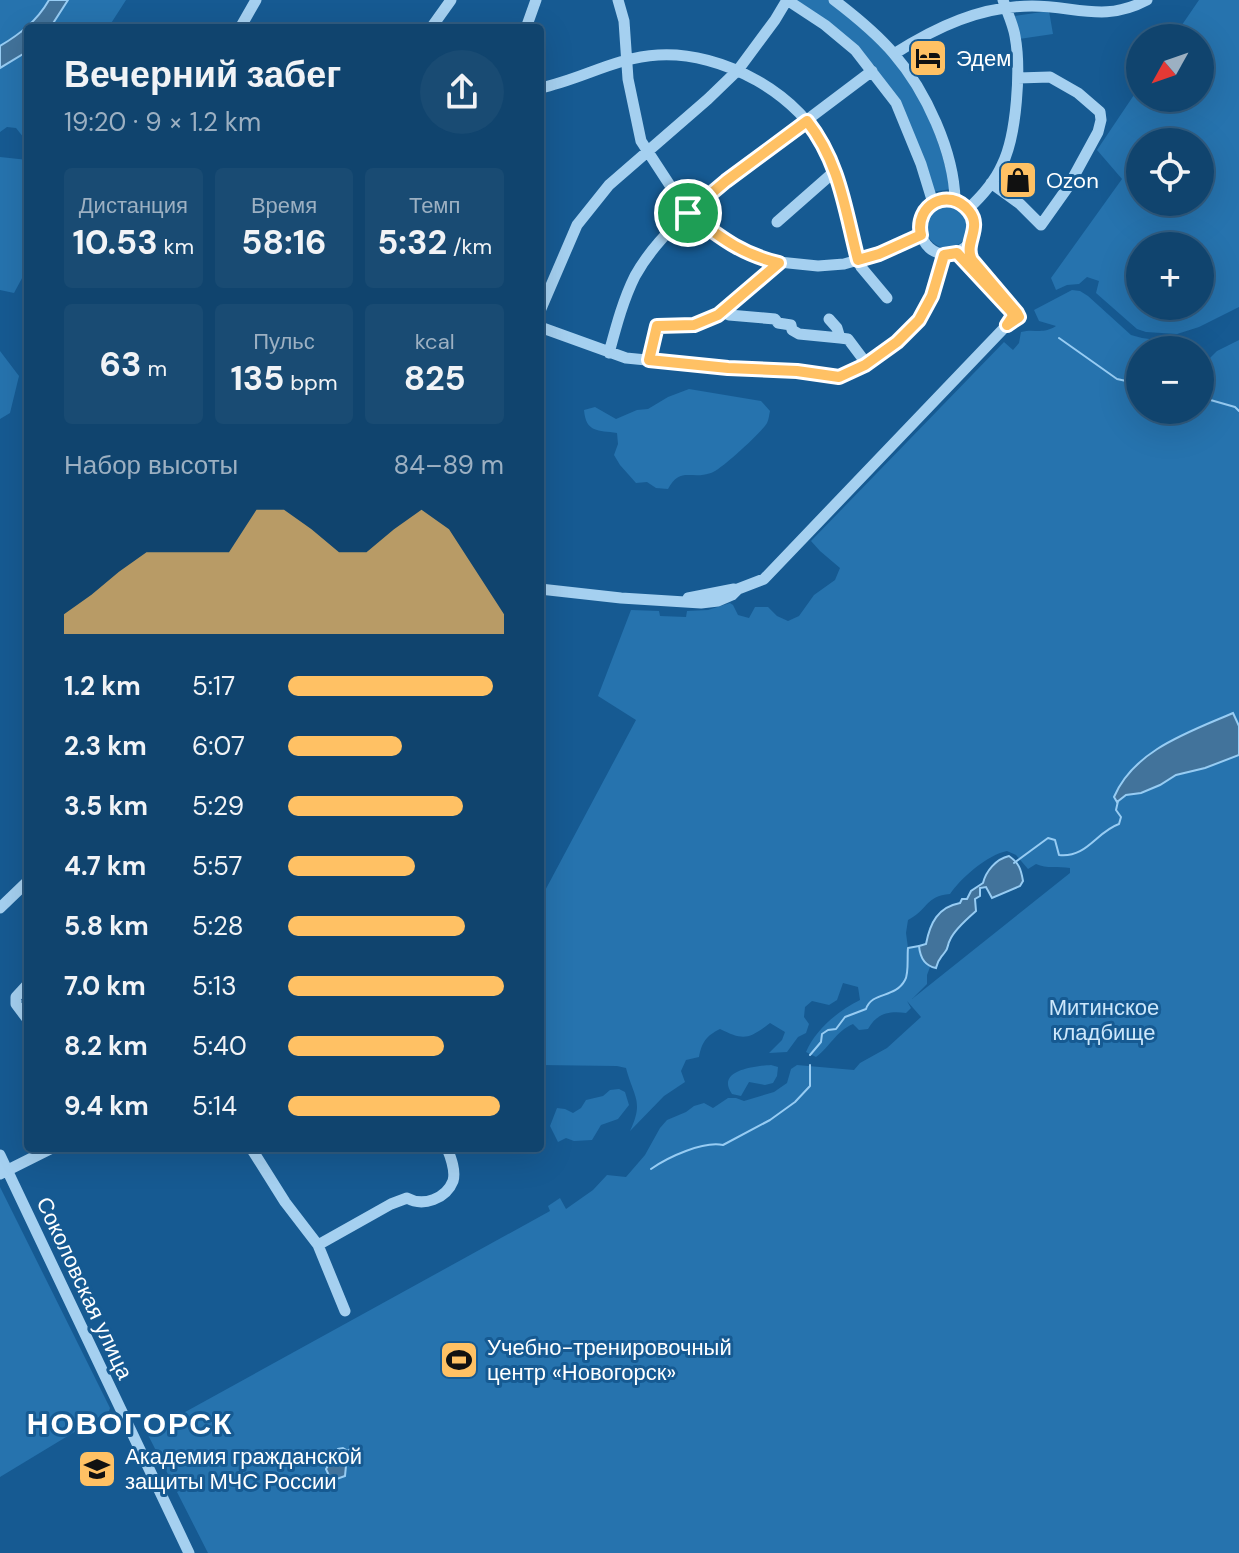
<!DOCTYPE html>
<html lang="ru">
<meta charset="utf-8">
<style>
:root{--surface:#10446e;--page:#194b73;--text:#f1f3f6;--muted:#9cb0c2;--line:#305c81;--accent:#ffc164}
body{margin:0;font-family:"DM Sans",sans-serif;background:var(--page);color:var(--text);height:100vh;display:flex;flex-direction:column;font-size:30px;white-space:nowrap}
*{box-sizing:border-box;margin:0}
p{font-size:26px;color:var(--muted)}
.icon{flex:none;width:44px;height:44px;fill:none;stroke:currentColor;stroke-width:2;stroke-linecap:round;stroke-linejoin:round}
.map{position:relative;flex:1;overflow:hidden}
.side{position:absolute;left:24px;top:24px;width:520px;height:1128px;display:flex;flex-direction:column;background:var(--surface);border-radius:8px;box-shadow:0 8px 32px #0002,0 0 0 2px var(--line)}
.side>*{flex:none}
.needle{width:52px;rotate:230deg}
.buttons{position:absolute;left:1126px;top:24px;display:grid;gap:16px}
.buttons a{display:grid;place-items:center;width:88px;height:88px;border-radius:50%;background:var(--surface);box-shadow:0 8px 32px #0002,0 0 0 2px var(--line);font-size:40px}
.pin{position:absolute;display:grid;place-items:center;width:68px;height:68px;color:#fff;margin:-34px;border:4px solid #fff;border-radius:50%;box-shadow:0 2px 8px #0007}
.round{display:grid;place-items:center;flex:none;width:84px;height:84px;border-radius:42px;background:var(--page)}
.headline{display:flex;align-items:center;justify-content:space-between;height:136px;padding:0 40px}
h1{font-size:36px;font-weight:700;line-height:60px}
.stats{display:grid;grid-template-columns:repeat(3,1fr);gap:12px;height:136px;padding:8px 40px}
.stats div{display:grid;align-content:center;border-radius:8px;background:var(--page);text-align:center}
.stats b{font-size:34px;font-weight:700}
.stats small{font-size:22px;font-weight:400}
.stats p{font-size:22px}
.chart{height:224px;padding:16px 40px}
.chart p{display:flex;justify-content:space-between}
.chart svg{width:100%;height:144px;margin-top:8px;fill:var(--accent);opacity:.7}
ul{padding:0 40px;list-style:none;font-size:26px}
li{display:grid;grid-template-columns:128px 96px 1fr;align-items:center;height:60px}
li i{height:20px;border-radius:10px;background:var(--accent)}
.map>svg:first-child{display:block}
.green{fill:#2673ae;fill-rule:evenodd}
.water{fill:#42739b;stroke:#97ccf3;stroke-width:2}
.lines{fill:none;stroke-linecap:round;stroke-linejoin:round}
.stream{stroke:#97ccf3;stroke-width:2}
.minor{stroke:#a5d0f0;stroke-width:11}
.route-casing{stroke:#fff;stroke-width:16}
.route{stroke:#ffc164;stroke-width:10}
.labels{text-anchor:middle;stroke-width:6;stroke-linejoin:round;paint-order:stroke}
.poi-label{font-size:22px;fill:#fff;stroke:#165a92;text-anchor:start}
.park-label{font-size:22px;fill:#cce7fb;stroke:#165a92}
.street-label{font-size:22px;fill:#fff;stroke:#165a92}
.district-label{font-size:30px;font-weight:bold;letter-spacing:2px;fill:#fff;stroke:#165a92}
</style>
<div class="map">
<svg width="1239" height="1553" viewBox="0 0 1239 1553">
<rect width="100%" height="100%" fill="#165a92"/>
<path class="green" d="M0 0H49C37 21 20 33 0 46Z
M68 0H126L108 28H50Z
M793 0H828C848 14 869 31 885 49 921 87 940 140 951 189L932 192 875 66Z
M1199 0H1239V307L1199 327 1177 334 1146 332 1137 329 1096 293 1099 281 1087 277 1079 284 1067 285 1056 290 1051 278 1122 179 1097 150 1140 86V98H1200V38H1173ZM1140 142H1200V202H1140ZM1140 246H1200V306H1140Z
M1049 11 1053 34 1019 39 1015 16Z
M28 51V143L16 128 7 127 0 132V68Z
M0 157 28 160V267L14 293 0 290Z
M926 227a21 21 0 1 1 42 0a21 21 0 1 1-42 0Z
M1072 290 1080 291 1088 296 1131 335 1142 338 1164 341 1172 345 1179 343 1185 347V350H1140V410H1200V368L1217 351 1239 340V726L1232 714 1126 795 1141 793 1160 785 1176 775 1205 768 1239 755V1553H208L147 1433 550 1211 548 1206 560 1198 566 1209 593 1190 607 1175 626 1177 645 1155 660 1128 667 1120 686 1112 694 1106 704 1103 713 1108 728 1098H736L744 1101 774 1092 787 1083 791 1069 797 1065 854 1070 860 1063 887 1048 921 1017 907 1001 911 1008 906 1013C889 1011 877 1013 868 1029L859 1030 853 1024C835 1032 831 1046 816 1057L806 1052C816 1029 838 1011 860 1000L858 987 843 983 837 1000 829 1005 812 1001 805 1007 804 1017 809 1024 806 1033 798 1037 787 1052 769 1053 782 1040 785 1032 770 1023C749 1039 744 1041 720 1029 706 1036 702 1042 699 1057L686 1060 681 1071 685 1082 664 1096 630 1131C644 1101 634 1098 626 1068L617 1066 540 1065V919L546 916 540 908V900L636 720 598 696 631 610 659 611 660 616 686 617 687 611 708 610 730 603 733 605 738 615 749 618 755 607H768L777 616 788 621 799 616 814 595 835 580 840 568 820 551 811 541 1004 342 1013 350 1019 343 1021 332C1035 328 1042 335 1056 326L1039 321 1034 310ZM1007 851 1016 855 1028 869 1036 864C1047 869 1058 866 1070 868V873L912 999 927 984V975L930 967 920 955 919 946 908 948 906 933 908 920C928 910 925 896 950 894 961 878 987 855 1007 851Z
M0 351 19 376 10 413 0 419Z
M689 389 761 401 770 411C769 415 769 419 767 423 762 432 720 471 711 473 691 480 680 466 668 489L656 488 647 482 636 483 620 465 614 455 618 444 617 433C598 430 586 433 584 410L595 407 616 419 637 410 648 409 668 397Z
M771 1065 778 1067 777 1076 773 1083 765 1085 749 1082 741 1096 732 1094C715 1070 756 1066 771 1065Z
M619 1089 625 1092 629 1105 618 1119 601 1125 592 1140 574 1141 566 1138 558 1142 550 1126 557 1108 565 1109 573 1113 581 1108 586 1100 603 1096 610 1090Z
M0 1187 110 1408 109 1411 0 1477Z"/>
<path class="water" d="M49 0H68L50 28H28V51L0 68V46C20 34 37 21 49 0Z
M1233 713 1239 726V755L1205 768 1176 775 1160 785 1141 793 1126 795 1117 802 1114 797C1134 750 1189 732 1233 713Z
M1009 856C1019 863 1021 869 1023 881L1020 886 992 898 986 887 980 888V896L975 899 976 911C968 918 954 930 950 940 947 945 949 947 945 952 940 959 938 959 936 968 925 966 920 957 919 946L926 944C930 923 938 907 960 903L962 899H967L971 891 983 883C986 871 996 859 1009 856Z
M343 1448 348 1451 351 1448H355L356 1450 354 1454 347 1455 345 1476 334 1480 330 1478 326 1469 338 1449Z"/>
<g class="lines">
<path class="stream" d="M1059 338 1117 379 1140 384
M1200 397 1235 407 1239 411
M1014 863 1048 838 1055 840 1059 855C1087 858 1096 832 1119 824L1121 817 1116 810 1118 801
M810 1055 821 1042 822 1034 828 1030 836 1029 845 1017 866 1009C872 991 895 999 905 980 909 974 907 957 908 948L919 946
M651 1169C668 1157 703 1141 723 1145L770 1120 795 1102 810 1086V1065"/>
<path class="minor" d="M618 0 624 21 628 79 641 141 688 213 716 234 730 245 769 261 818 266 844 264 879 254 921 235
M834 0C855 16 877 34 894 54 926 91 954 152 955 200
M240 28 256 0
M431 28 451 0
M526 28 536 0
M894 54C936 27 981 6 1032 6 1076 6 1104 23 1147 0
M540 88C580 80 616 57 658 55 722 51 801 94 828 154 844 188 849 225 858 260L861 267 887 298
M991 183 1020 204 1041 225 1068 187 1098 132 1101 120 1100 112 1078 93 1050 77 1018 78
M968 209C982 196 994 183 1002 165 1017 135 1021 68 1015 36 1013 24 1007 12 1003 0
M777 222 835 171
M970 242C964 250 958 253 949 254 916 257 909 207 940 200 951 197 961 202 969 210 985 229 961 243 974 262
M540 311 577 225 609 185 708 99 738 70 775 20 787 0 825 25 855 50 896 103 921 164 933 203
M722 312 729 315 775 319 778 323 791 325 792 330 799 334 840 338 837 328 829 319
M540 327 626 358 728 368 797 371 839 377 865 365 897 342 919 320 932 296 944 255
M840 338 848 339 863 359
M609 353C616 327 623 300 635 276 656 238 692 208 726 181L872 71
M649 360 654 332 657 326 694 325 718 315 779 263
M540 589 621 598 701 603 718 601 732 595 738 589 764 579 1007 325 1013 316 1011 311 957 253
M688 598 734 589
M0 908 28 881
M28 984 16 997V1004L28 1020
M251 1148 285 1202 318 1245 345 1311
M0 1155 189 1553
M0 1174 52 1148
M318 1245 391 1204 407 1198C423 1207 446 1199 453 1181 456 1171 451 1158 447 1148"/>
</g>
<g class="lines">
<defs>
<path id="route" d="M807 121C840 163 845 210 858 260L879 254 921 235C914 205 949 186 969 211 983 228 963 243 972 260L1017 313 1019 317 1007 325 1013 316 1011 311 957 253 944 255 932 296 919 320 897 342 865 365 839 377 797 371 728 368 649 360 657 326 694 325 718 315 779 263C740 254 719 236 688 213L726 181Z"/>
</defs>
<use href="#route" class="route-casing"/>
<use href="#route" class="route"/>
</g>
<defs>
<symbol id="hotel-square" viewBox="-11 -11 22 22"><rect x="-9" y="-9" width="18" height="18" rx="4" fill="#ffc164" stroke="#165a92"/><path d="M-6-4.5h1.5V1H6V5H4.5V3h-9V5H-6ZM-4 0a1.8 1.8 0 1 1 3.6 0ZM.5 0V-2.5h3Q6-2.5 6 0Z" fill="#111"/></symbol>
<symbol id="shop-square" viewBox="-11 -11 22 22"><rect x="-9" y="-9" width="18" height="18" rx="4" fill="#ffc164" stroke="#165a92"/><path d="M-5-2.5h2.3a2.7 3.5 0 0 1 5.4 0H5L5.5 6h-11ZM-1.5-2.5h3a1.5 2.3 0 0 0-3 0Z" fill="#111"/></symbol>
<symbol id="stadium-square" viewBox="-11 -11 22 22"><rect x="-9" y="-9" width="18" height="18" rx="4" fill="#ffc164" stroke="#165a92"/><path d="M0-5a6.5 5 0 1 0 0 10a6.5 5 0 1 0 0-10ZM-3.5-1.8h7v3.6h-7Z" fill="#111"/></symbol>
<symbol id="university-square" viewBox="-11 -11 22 22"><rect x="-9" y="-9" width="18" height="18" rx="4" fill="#ffc164" stroke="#165a92"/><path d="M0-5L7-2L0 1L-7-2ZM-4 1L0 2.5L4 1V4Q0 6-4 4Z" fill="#111"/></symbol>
</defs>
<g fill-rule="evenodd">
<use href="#hotel-square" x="906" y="36" width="44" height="44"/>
<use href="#shop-square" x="996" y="158" width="44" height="44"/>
<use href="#stadium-square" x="437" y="1338" width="44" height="44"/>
<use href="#university-square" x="75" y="1447" width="44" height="44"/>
</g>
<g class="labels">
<g class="poi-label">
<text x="956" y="66">Эдем</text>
<text x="1046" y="188">Ozon</text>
<text x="487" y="1355">Учебно-тренировочный<tspan x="487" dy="25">центр «Новогорск»</tspan></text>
<text x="125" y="1464">Академия гражданской<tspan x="125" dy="25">защиты МЧС России</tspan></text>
</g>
<g class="park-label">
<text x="1104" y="1015">Митинское<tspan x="1104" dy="25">кладбище</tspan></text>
</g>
<g class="street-label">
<text transform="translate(85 1288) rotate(65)" y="8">Соколовская улица</text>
</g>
<g class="district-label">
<text x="130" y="1434">НОВОГОРСК</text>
</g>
</g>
</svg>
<div class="buttons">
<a><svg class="needle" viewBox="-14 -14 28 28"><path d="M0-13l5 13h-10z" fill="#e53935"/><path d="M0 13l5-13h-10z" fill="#9cb0c2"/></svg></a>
<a><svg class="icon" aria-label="locate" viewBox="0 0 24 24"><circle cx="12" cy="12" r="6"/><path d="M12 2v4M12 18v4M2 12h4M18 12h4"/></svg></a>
<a>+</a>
<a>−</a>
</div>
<div class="pin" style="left:688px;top:213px;background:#1e9e55"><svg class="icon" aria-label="arrive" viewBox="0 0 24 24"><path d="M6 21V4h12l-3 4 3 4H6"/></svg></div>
<section class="side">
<div class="headline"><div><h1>Вечерний забег</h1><p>19:20 · 9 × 1.2 km</p></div><a class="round"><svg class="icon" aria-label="share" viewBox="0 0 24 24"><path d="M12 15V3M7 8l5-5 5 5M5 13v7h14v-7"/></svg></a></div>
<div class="stats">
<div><p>Дистанция</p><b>10.53<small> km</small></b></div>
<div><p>Время</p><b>58:16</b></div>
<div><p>Темп</p><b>5:32<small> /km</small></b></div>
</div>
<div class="stats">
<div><b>63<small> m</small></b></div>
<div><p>Пульс</p><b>135<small> bpm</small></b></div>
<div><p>kcal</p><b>825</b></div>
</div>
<div class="chart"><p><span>Набор высоты</span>84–89 m</p>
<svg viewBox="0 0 160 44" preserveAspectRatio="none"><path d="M0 44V38L10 32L20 25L30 19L40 19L50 19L60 19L70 6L80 6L90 12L100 19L110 19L120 12L130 6L140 12L150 25L160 38V44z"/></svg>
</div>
<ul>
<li><b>1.2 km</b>5:17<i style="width:95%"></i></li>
<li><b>2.3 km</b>6:07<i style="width:53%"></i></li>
<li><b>3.5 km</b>5:29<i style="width:81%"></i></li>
<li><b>4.7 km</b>5:57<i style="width:59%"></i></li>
<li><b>5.8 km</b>5:28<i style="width:82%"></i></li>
<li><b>7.0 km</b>5:13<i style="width:100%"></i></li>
<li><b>8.2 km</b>5:40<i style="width:72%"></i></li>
<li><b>9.4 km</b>5:14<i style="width:98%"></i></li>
</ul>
</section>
</div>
